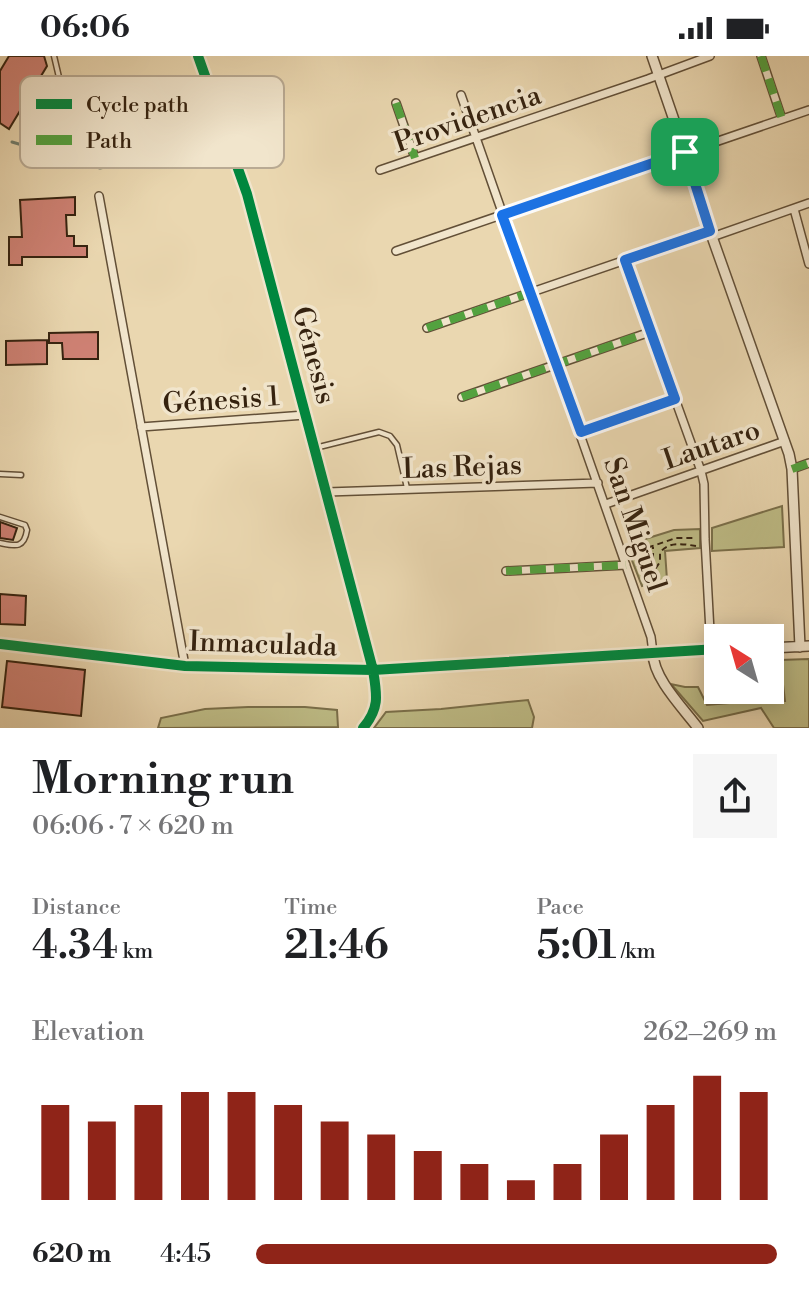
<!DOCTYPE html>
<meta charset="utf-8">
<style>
:root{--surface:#fff;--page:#f6f6f6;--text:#202124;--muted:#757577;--accent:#8f2418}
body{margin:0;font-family:"Libre Bodoni",serif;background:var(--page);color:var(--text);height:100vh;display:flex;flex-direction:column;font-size:30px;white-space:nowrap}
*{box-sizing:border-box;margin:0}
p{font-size:26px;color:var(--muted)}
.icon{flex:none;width:44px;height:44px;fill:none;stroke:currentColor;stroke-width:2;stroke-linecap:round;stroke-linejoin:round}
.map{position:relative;height:672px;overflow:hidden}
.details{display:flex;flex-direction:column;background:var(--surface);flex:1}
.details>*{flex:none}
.needle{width:52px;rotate:323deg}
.tools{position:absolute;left:704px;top:568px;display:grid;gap:16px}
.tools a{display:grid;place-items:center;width:80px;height:80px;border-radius:0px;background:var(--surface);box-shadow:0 4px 20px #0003;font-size:40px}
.pin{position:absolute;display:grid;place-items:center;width:68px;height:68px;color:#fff;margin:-34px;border-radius:16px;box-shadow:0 4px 12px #0006}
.round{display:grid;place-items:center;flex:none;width:84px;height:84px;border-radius:0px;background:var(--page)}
.headline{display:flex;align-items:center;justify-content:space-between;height:136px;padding:0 32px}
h1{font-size:44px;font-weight:600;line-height:60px}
.metrics{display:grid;grid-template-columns:repeat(3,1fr);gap:12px;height:136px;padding:8px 32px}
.metrics div{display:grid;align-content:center}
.metrics b{font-size:40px;font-weight:600}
.metrics small{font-size:22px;font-weight:400}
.metrics p{font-size:22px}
.chart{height:224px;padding:16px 32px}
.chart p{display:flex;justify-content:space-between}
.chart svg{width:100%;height:144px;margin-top:8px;stroke:var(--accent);stroke-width:6}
ul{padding:0 32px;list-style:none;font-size:26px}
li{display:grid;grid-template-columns:128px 96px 1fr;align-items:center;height:60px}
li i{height:20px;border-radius:10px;background:var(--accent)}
.status{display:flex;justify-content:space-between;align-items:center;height:56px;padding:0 40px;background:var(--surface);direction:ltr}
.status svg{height:22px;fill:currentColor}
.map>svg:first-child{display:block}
.green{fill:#bebc86;stroke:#7a6f4a;stroke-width:2}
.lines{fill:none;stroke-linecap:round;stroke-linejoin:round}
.stream{stroke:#707d6d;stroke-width:3}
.building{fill:#cf8174;stroke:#35220f;stroke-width:2}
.service-casing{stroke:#624f37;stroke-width:7}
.minor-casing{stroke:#624f37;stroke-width:10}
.tertiary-casing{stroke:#624f37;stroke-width:12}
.path{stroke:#35220f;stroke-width:2;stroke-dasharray:6 4;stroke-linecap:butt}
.service{stroke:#f1e5cc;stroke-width:4}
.minor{stroke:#f1e5cc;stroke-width:7}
.tertiary{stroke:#f1e5cc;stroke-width:9}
.quiet{stroke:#53a23f;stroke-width:8;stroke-dasharray:16 8;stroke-linecap:butt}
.cycleway-casing{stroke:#f1e5cc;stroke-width:15}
.cycleway{stroke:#00873e;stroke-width:10}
.route-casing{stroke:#fff;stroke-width:16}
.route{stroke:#1a73e8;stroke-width:10}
.labels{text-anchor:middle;stroke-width:7;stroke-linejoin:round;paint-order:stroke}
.street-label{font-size:28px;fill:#35220f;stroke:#f1e5cc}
.key{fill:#f1e5cc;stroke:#b9aa93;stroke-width:2}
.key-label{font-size:22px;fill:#35220f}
</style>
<div class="status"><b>06:06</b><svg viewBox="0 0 49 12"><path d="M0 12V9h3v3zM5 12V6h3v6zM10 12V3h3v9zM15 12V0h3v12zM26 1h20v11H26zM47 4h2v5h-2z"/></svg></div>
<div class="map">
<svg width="809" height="672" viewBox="0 0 809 672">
<rect width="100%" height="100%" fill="#ead7b0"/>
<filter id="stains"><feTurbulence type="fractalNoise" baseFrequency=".0025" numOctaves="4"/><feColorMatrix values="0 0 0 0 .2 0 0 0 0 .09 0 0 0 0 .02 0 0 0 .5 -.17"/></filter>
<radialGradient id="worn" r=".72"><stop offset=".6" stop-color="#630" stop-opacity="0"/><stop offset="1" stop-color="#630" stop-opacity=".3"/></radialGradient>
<path class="green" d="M782 450 784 491 712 495V472Z
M700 473V492L665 495 667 524 642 530 626 489 674 474Z
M809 603V672H774L761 652 703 665 671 628 685 631H698L707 649 764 644 785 645 780 604Z
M528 644 534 661 532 672H374L386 656 441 653Z
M248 651H305L337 654 338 671 158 672 161 662 205 653Z"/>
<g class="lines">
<path class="stream" d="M12 86 100 112 121 108 205 67"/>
</g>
<path class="building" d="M9 0H44L47 10 9 73 0 67V15Z
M75 141V159H66L67 180H74V190H87V201H22V209H9V181H22L20 144Z
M98 276V303H63L62 287H49V277Z
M47 284V308L6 309V285Z
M0 466 17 472 13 484 0 482Z
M0 538 26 540 25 569 0 568Z
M7 605 85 614 81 660 2 651Z"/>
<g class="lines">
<defs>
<path id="service" d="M54 0 66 51
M315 392 379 376 390 380 397 389 407 432
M0 418 21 419
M0 461 25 469 27 474C24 493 15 490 0 487"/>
<path id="minor" d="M198 0 247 138 373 614C377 639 380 652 363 672
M761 0 782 63
M396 47 415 102
M380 114 648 23 710 0
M99 140 185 610
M794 153 809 208
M712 181 809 147
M396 195 809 54
M625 204 701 415 704 428 705 483 711 594
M427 272 710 175
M462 341 650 276
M141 371 305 359
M581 376 675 343
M792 413 809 407
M327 436 598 427
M606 448 785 385
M506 515 626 509
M0 588 185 610 373 614 653 597 651 581 461 39"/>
<path id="tertiary" d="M652 0 685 96 710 175 789 398 792 413 800 591
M770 592 809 590
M698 672C683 652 653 622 653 597L718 593"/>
</defs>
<use href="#service" class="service-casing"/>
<use href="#minor" class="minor-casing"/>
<use href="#tertiary" class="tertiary-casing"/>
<path class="path" d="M634 496 637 509 646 520 653 516 660 506V497C668 485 683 488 696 490
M629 498 676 482H696
M653 513V491"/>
<use href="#service" class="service"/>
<use href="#minor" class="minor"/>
<use href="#tertiary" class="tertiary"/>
<path class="quiet" d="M761 0 782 63
M396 47 415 102
M427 272 529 237
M462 341 650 276
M581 376 675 343
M792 413 809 407
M506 515 626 509"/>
<defs>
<path id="cycleway" d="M198 0 247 138 373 614C377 639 380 652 363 672
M0 588 185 610 373 614 718 593"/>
</defs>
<use href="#cycleway" class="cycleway-casing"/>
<use href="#cycleway" class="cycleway"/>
</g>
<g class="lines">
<defs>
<path id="route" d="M685 96 710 175 625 204 675 343 581 376 502 159Z"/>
</defs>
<use href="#route" class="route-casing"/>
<use href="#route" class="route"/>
</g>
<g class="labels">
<g class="street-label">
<text transform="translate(467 62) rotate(-19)" y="10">Providencia</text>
<text transform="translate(315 299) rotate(75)" y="10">Génesis</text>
<text transform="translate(221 343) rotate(-4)" y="10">Génesis 1</text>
<text transform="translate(711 388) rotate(-19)" y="10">Lautaro</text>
<text transform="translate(462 410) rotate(-2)" y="10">Las Rejas</text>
<text transform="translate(636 468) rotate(71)" y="10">San Miguel</text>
<text transform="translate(263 587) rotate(2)" y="10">Inmaculada</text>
</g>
</g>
<rect x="20" y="20" width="264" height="92" rx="12" class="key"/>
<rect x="36" y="43" width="36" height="10" fill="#00873e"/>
<rect x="36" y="79" width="36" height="10" fill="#53a23f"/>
<g class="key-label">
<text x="86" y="56">Cycle path</text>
<text x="86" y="92">Path</text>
</g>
<rect width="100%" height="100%" filter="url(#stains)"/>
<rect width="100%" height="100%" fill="url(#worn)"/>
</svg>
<div class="tools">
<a><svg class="needle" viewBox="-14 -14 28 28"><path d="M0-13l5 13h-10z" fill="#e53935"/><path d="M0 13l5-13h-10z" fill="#757577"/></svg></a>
</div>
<div class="pin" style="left:685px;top:96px;background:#1e9e55"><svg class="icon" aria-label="arrive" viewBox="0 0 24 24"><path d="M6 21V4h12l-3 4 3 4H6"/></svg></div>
</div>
<section class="details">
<div class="headline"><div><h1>Morning run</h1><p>06:06 · 7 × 620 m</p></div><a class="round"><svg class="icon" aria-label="share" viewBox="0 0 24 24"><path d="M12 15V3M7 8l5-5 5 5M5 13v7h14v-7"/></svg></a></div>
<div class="metrics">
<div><p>Distance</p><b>4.34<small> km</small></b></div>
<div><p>Time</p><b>21:46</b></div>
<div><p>Pace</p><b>5:01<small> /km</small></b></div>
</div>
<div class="chart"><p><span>Elevation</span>262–269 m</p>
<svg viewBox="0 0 160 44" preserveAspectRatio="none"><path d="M5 44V15M15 44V20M25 44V15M35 44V11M45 44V11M55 44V15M65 44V20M75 44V24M85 44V29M95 44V33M105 44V38M115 44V33M125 44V24M135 44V15M145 44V6M155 44V11"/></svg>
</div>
<ul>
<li><b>620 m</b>4:45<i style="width:100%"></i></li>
</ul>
</section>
